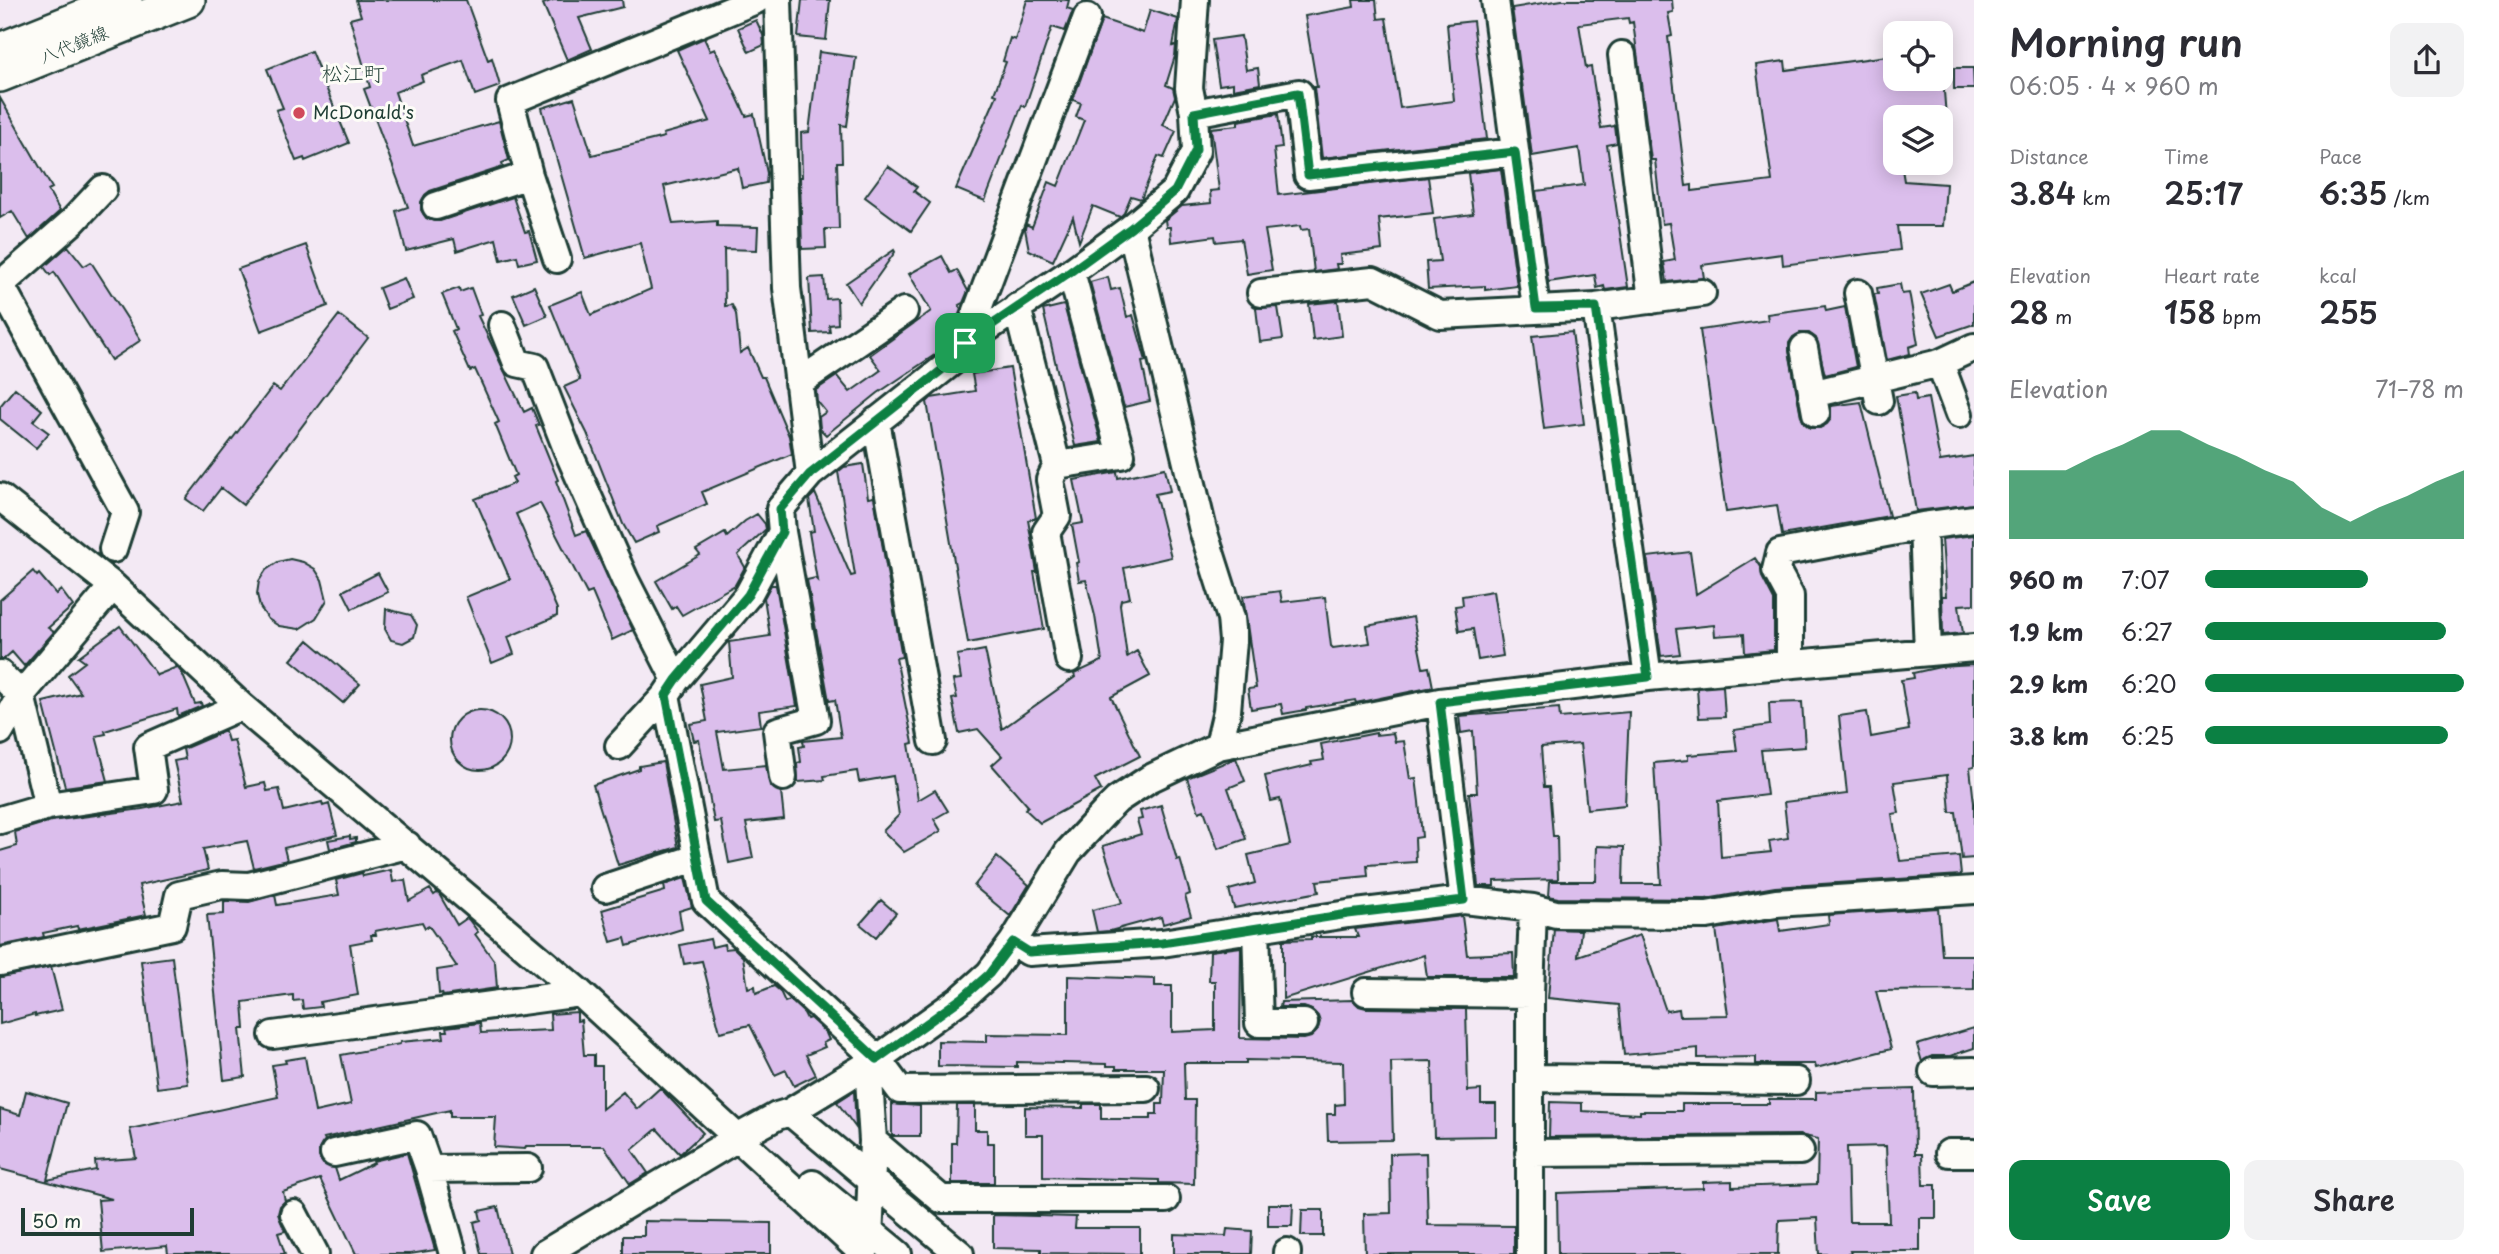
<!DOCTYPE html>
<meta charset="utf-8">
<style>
:root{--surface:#fff;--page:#f2f2f3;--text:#2b2b33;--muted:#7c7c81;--accent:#0b8043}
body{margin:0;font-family:"Playpen Sans","Klee One",sans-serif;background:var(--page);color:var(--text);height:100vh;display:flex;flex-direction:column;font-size:26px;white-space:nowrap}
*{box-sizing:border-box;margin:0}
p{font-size:23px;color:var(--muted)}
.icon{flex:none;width:38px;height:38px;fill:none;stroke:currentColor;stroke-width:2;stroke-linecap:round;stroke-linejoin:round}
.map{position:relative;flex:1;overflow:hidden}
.side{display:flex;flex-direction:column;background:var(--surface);width:525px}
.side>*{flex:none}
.tools{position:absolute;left:1883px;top:21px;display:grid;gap:14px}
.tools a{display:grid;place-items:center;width:70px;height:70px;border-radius:14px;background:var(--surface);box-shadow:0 4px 18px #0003;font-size:35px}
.scale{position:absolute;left:21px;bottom:18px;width:173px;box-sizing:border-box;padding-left:7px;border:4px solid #1f3d34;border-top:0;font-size:19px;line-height:24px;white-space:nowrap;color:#1f3d34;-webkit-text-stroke:5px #fdfcf7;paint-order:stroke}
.pin{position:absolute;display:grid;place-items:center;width:60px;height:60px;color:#fff;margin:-30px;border-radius:14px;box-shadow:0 4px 10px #0006}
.round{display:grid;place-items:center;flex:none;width:74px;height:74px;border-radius:14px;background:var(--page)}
.headline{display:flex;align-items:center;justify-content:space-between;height:119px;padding:0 35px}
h1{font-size:38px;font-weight:600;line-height:52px}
.figures{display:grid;grid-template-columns:repeat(3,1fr);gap:10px;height:119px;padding:7px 35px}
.figures div{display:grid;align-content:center}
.figures b{font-size:30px;font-weight:600}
.figures small{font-size:19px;font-weight:400}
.figures p{font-size:19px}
.chart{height:196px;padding:14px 35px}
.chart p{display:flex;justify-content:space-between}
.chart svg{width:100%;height:126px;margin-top:7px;fill:var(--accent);opacity:.7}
.action{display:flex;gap:14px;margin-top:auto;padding:14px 35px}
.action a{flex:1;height:80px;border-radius:14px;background:var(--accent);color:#fff;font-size:28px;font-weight:600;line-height:80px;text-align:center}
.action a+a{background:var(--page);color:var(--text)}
ul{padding:0 35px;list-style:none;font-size:23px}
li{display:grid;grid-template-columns:112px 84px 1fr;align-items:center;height:52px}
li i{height:18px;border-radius:9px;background:var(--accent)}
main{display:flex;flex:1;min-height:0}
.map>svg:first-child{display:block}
.building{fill:#dbbeec;stroke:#1f3d34;stroke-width:2;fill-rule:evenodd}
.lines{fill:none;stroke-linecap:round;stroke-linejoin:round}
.minor-casing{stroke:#1f3d34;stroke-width:32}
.major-casing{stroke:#1f3d34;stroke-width:38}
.minor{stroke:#fdfcf7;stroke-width:26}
.major{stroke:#fdfcf7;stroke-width:33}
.route-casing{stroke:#fff;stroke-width:14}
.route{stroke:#0b8043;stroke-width:9}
.poi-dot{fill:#d1495b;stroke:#fdfcf7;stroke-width:2.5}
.labels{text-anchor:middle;stroke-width:6;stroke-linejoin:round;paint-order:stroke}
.street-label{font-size:18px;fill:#1f3d34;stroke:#fdfcf7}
.poi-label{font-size:18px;fill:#1f3d34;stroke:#fdfcf7;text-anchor:start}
.quarter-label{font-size:21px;fill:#1f3d34;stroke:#fdfcf7}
</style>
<main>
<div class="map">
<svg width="1974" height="1254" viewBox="0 0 1974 1254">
<rect width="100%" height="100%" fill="#f3e9f4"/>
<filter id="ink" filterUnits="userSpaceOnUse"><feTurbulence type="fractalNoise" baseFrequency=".0143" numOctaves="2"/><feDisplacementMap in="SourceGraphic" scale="14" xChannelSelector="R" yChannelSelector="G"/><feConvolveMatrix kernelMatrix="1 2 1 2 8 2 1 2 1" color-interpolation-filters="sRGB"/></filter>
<g filter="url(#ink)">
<path class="building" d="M356 0H466L488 60 492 58 500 86 475 95 463 60 421 75 423 81 395 92 413 146 499 121 509 160 502 163 503 167 430 191 425 195 421 202V210L426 218 434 221H440L513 197 525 232 529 231 537 260 519 264 517 256 501 260 496 239 457 251 454 239 406 251 396 211 408 207 364 89 370 87 350 19 361 16Z
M553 0H622L623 7 579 18 592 49 567 60 543 4Z
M802 0H830L826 40 798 37Z
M1027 0H1069L1067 8 1073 10 1065 31 1052 27 1025 107 1022 105 985 201 956 189 997 95 994 94 1006 62 1003 61 1010 38 1015 40Z
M1353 0H1376L1378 19 1386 18 1400 108 1454 101 1447 24 1473 21 1487 139 1322 158 1314 87H1317L1305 16 1354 7Z
M1562 0H1672L1673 12 1668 13 1672 36 1668 37 1686 186 1692 185V191L1772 181 1756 65 1785 61 1786 70 1895 55V79H1943L1946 117H1895V163H1901L1904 181 1946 184 1943 226H1897L1900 250 1783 265 1782 254 1702 265 1704 278 1667 282 1664 262 1675 260 1669 223 1662 224 1655 160H1651L1633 22 1629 23 1628 18 1579 24 1586 68 1591 67 1601 128 1615 126 1617 143 1607 145 1628 287 1605 290 1604 286 1597 288 1595 275 1548 282 1536 191 1584 185 1579 148 1532 156 1512 8Z
M1150 10 1178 19 1173 46 1176 45 1175 56 1166 85 1173 88 1175 97 1163 125 1176 131 1164 158 1158 156 1141 199 1131 196 1124 213 1120 217 1093 206 1079 242 1073 217 1053 261 1029 250 1025 229 1026 224 1032 227 1049 182 1058 186 1084 120 1076 117 1081 103 1073 100 1102 19 1143 33Z
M756 20 763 35 764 45 749 52 738 28Z
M1241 36 1246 70 1258 68 1260 84 1233 89V83L1219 85 1212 40Z
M704 38 710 51 715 49 746 116 754 114 767 173 766 183 742 188 738 168 664 186 673 224 717 221V226L758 227 757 250 724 249 725 306 732 305 736 314 740 353 748 348 761 377H764L789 436 792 454 702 492 707 504 657 526 659 532 634 543 623 524 587 433 564 387 580 380 550 305 582 292 591 315 651 289 640 243 585 258 542 108 574 98 592 155 664 137 663 134 710 121 677 50Z
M311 51 349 143 305 161 304 158 296 161 276 110 283 108 267 69Z
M819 52 856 57 847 126 841 125 842 162H837L839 229H825L826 248 802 249 800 177H802L801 133 809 132Z
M1954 68H1973L1974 89H1954Z
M0 98 52 188 48 190 60 211 29 239 12 211 0 218Z
M1278 114 1282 148 1274 149 1279 195 1428 177 1433 213 1379 219 1382 250 1340 255 1341 264H1336L1337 269 1314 272 1309 229 1301 230 1300 226 1265 230 1272 270 1247 274 1241 239 1216 242 1215 236 1171 242 1170 227H1166L1165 220 1182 206 1211 203 1210 191 1219 190 1211 128 1238 125V121Z
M888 166 917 187 914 191 930 203 911 231 865 197Z
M1501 169 1517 286 1485 290V286L1428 289 1426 262 1440 261 1434 219 1473 214 1468 173Z
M306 245 328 306 261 331 238 269Z
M68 246 84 266 91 262 141 340 111 360 54 272 50 275 44 267Z
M894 250 895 252 859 303 846 283Z
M942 256 951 273 957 270 968 291 963 303 959 305 961 309 956 322 939 331 946 342 945 348 878 393 826 435 820 429 819 417 826 412 817 401 816 390 837 376 850 392 881 370 870 355 931 311 909 274Z
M824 277 826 299 837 298 838 324 829 325 830 332 812 333 809 278Z
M1108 277 1111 290 1120 288 1127 317 1133 315 1146 361 1142 362 1150 401 1124 407 1090 282Z
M404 278 413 299 387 309 379 288Z
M1974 282V324L1939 336 1921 294 1949 284 1952 291Z
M1900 284 1902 294 1909 293 1910 297 1918 344 1909 347 1910 354 1887 360 1874 294H1878L1877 288Z
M534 286 547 316 526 325 513 295Z
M459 288 460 292 471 288 481 315 478 316 524 412 532 408 539 425 536 426 558 480 556 481 576 535 586 531 633 630 612 640 592 592 587 594 540 503 516 514 557 609V616L508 637 514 654 492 663 466 597 510 579 475 499 515 483 512 477 516 475 495 424 499 422 475 369 470 371 452 331 456 329 442 294Z
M1338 301 1342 336 1313 340 1309 304Z
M1064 305 1101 442 1075 446 1043 310Z
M1825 306 1826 311 1845 307 1856 367 1825 375 1816 338 1809 333H1800L1793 337 1789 343V351L1801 416 1804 423 1810 428H1820L1827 424 1831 419V406L1861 402 1889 516 1782 535 1777 505 1726 512 1700 330 1768 320 1767 314Z
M1278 307 1283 339 1260 342 1256 308Z
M339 315 368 338 243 505 221 488 203 511 186 499 273 386 280 391Z
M1572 332 1584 424 1544 429 1532 336Z
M1010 368 1036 518 1028 520 1037 572H1034L1044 629 968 643 927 402 931 398 975 391 972 374Z
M15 388 42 410 33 421 49 433 36 448 0 419V406Z
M1915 393 1916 400 1928 398 1940 461 1974 456V504L1916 511 1896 396Z
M863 464 868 498 874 497 902 657 896 658 913 743 909 744 918 800 935 790 948 811 934 819 941 831 904 852 883 831 899 815 893 776 859 782 857 771 824 776 825 780 798 782 797 763 801 762 799 747 804 746 803 741 841 737 835 700 829 701 807 580 815 578 817 580 809 532 814 531 809 499 815 493 851 576 855 575 838 472 844 467Z
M1165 468 1170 491 1155 494 1171 557 1124 568 1130 598 1121 600 1120 605 1127 657 1137 651 1150 676 1111 697 1140 756 1095 779 1101 790 1040 823 1025 809 1028 806 992 765 1002 756 978 729 959 733 952 699 957 698 953 680 961 679 957 655 985 650 1002 729 1075 677 1074 674 1102 661 1095 616 1086 580 1079 581 1076 563 1079 562 1072 525 1083 523 1074 480 1117 472 1118 478Z
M757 514 765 524 766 529 738 555 745 567 735 585 682 615 676 606 672 609 656 581 700 555 696 550 725 533 727 537 745 521Z
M1974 535V604L1959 605 1963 633 1943 635 1942 596H1946L1942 539Z
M1690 552 1696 594 1755 558 1761 567 1762 577 1774 600V650L1745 653 1744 634 1715 636 1714 625 1676 629 1680 654 1661 656 1647 557Z
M290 559 303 562 315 569 322 580 327 600 316 618 299 629 279 626 268 619 260 607 257 594 259 581 266 570 278 562Z
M33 571 37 576 39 574 56 594 61 590 73 606 48 628 54 632 24 666 12 652 4 659H0V600Z
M378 573 388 592 352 609 343 591Z
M771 585H776L797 706 759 711 761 726 717 732 724 769 766 765 770 786 781 792 784 819 746 823 753 858 729 863 721 821 714 822 699 740 694 741 690 724 707 721 700 684 732 677 729 642 770 636 764 598Z
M1280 591 1282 602 1325 597 1331 646 1333 648 1370 643 1367 626 1413 617 1423 668 1429 667 1433 687 1356 703 1355 700 1306 708V710L1283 714 1281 704 1251 709 1248 689 1256 688 1243 596Z
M1493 591 1503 656 1478 660 1473 629 1459 631 1455 606 1463 605 1462 596Z
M386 609 411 615 417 625 414 637 403 643 391 640 385 629Z
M120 626 157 675 177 667 182 673 195 704 201 703 202 706 178 716 177 709 105 731 106 734 96 736 108 781 65 787 43 702 81 693 68 675 85 662 78 657Z
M308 640 360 684 343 703 291 660Z
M1974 665V767L1970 768 1974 803V858L1962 859 1956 812H1950L1947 775 1894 782 1899 813 1892 814 1900 861 1959 856 1961 875 1775 887 1706 899 1558 898 1549 896 1550 881H1596L1597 846 1624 847 1623 884H1661L1654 763 1688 760V755L1737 751 1734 730 1770 725 1769 703 1802 702 1805 747 1761 750 1767 795 1718 801 1721 857 1771 852 1769 841 1788 838 1784 802 1847 794 1839 716 1867 712 1871 737 1909 730 1901 680 1914 678 1913 673 1940 667Z
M1723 686 1725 717 1699 718 1697 688Z
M1559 708 1560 718 1629 712 1625 805 1587 809 1580 744 1541 747 1544 787H1549L1553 836H1557L1558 879 1494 881V886H1478L1469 793H1477L1473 731 1461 733 1459 716Z
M450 740a30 30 0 1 1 60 0a30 30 0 1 1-60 0Z
M225 731 228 741 234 740 246 787 265 783 267 791 279 789 284 811 322 802 323 806 329 804 337 835 284 848 287 860 254 868 247 841 203 849 208 870 139 885 146 915 78 929 77 926 43 933 44 937 0 946V851L17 846 15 832 51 821 142 809 183 801 174 761 185 759 183 749Z
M1376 733V735L1393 733 1395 742 1404 741 1410 779 1416 778 1419 802 1422 837 1415 838 1416 862 1367 865 1368 876 1317 881 1319 892 1234 908 1229 890 1255 883 1248 855 1290 845 1280 799 1271 801 1265 776 1312 765 1311 762 1324 760 1321 744Z
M1236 758 1245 781 1228 788 1246 839 1218 849 1204 810 1199 812 1187 778Z
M663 762 678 847 618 865 593 785 639 769V766Z
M1161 805 1177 860 1180 859 1190 894 1185 896 1191 916 1163 924 1161 917 1110 931 1097 932 1092 910 1122 903 1103 846 1141 834 1137 820 1142 819 1140 811Z
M350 836V839L356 838V842L330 849 328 840Z
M997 857 1029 885 1010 916 974 886Z
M391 870 393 882 405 880 409 901 430 889 434 895 437 893 439 894 457 925 467 918 469 920 478 932 475 934 495 962 497 988 443 996 442 993 439 994 437 970 457 967 429 926 425 928 422 922 375 931 376 935H371L372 940 350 944 358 995 320 1002 321 1007 303 1009 302 1000 293 1001V995L243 1002 245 1029H240L245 1077 224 1080 207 915 224 914V901L249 902 275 895 277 905 339 895 336 880 362 873 363 876Z
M685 878 692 907 679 911 682 929 627 946 625 938 611 942 602 910 665 891 664 885Z
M881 900 896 913 876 937 860 924Z
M1938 908 1942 955H1974V990L1876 991 1891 1049 1816 1068 1815 1064H1756V1057L1698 1058V1048L1624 1055 1619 1005 1548 998 1554 929 1581 930 1578 956 1640 935 1666 1011 1679 1009 1680 1016 1728 1015 1716 929 1778 919 1780 931 1829 924 1828 915Z
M1462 916 1467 955 1513 953 1514 977H1427L1424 955 1283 999V940L1311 939V937H1358L1355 929Z
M710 939 712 947 724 944 725 949 734 948 743 957 748 988 755 986 756 993 774 986 780 991 785 1002 790 1000 804 1013 807 1019 810 1018 826 1033 829 1040 823 1043 825 1047 806 1055 816 1075 794 1086 786 1070 775 1075 750 1025 720 1032 702 961 684 964 680 945Z
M1241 947 1240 1038 1304 1039 1311 1037 1317 1031 1320 1022 1318 1016 1312 1010 1304 1007H1280L1281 1002 1353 1000 1359 1006 1366 1008 1466 1009 1468 1091 1481 1090V1104H1496V1136L1434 1137 1432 1061 1391 1062 1393 1140 1328 1141 1327 1114H1335V1105L1344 1104 1343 1062 1246 1060V1063H1184L1185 1100H1195L1194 1184 1159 1183V1180L1043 1177V1135H1025V1107L1083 1108V1104H1101V1119H1151V1114H1157V1104H1163L1164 1069H1116V1066H1107V1064L1017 1062V1067L938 1066V1041L987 1042V1034L1068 1035V976L1155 979V986H1172V1032L1215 1030V981H1209L1210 951Z
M172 957 188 1084 157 1088 141 961Z
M51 967 62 1010 35 1016V1014L0 1024V977Z
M577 1012V1021L581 1020 584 1055H594V1066H602V1109L623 1092 637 1109 660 1088 703 1133 680 1154 657 1129 632 1150 648 1173 630 1184 604 1146H526L525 1149 494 1147 496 1117H450V1110L324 1138 325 1140 319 1149V1157L323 1164 335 1168 339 1180 374 1163 373 1161 407 1153 435 1250 410 1254H356L320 1179 283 1192 285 1201 280 1206 278 1214 285 1231 278 1233 285 1254H168L167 1246 103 1252 98 1200 112 1199 0 1169V1109L20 1115 26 1091 67 1103 47 1180 96 1170 95 1161 136 1158 130 1129 278 1097 272 1065 286 1063 285 1060 305 1057 315 1112 351 1104 341 1055 400 1044V1042L444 1038 443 1031H447L446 1027 480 1023 481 1033 551 1030 550 1014Z
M1974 1028V1048L1950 1056H1932L1922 1062 1917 1045Z
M1914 1089 1915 1154H1922L1923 1185H1936V1218H1920V1251H1850L1851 1254H1819L1817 1218 1779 1220 1778 1254H1558L1557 1193 1703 1188V1182L1732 1181V1187L1817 1184 1818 1139 1800 1135 1549 1137 1550 1102 1582 1103V1111L1640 1114V1111H1682V1104H1769V1099H1816V1092ZM1886 1146 1889 1222H1849L1847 1147Z
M854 1091 856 1128 837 1102Z
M892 1104 920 1106V1136H892Z
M957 1105H975V1130H987V1143H994V1183H952V1143H956Z
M1426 1153 1428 1225 1514 1226V1254H1365L1364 1214 1391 1213 1390 1154Z
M1268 1204H1293L1292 1226H1268Z
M498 1207 509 1254H481L474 1222 481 1220 479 1211Z
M1302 1210H1323V1236H1301Z
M993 1215 1076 1217 1075 1228H1140V1254L1041 1253V1249L993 1248Z
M644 1221 771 1223V1254H623V1236H644Z
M1227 1229 1252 1231 1251 1254H1174V1234L1226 1236Z"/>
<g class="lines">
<defs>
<path id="minor" d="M778 0 787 288 810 474
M1495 0 1536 308
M1622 55 1652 300
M1194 113 1299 93 1308 175 1515 152
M436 206 529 175
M1131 228 1203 530 1231 618 1233 641 1227 711 1219 745
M557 259 529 175 510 101 756 0
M0 284 125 512 113 549
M0 285 73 221 103 189
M1261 293 1373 281 1440 315 1596 307 1702 293
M1858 293 1879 401
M1017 307 1057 465 1050 480 1057 516 1046 532 1069 659
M1596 307 1648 677
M502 325 517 363 535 367 567 449 625 580 676 680
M965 343 1087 17
M1804 348 1816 413
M1940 363 1959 414
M798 383 904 311
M1812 394 1940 363 1974 347
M876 421 933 741
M1057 465 1121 455 1071 272
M0 497 113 586 241 706 580 993 864 1254
M1923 526 1928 652
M782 532 816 720 777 731 783 777
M1790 664V596L1776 570 1780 553 1923 526 1974 519
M0 674 21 695 48 806
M1440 702 1464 900
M0 731 21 695 113 586
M619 746 666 695
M0 820 48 806 154 790 148 747 241 706
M605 888 696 858
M1256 928 1259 1023H1304
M1013 942 1029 952 1162 943 1348 914 1464 900 1533 908 1556 914 1707 915 1776 903 1974 890
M0 962 172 926 179 895 222 885 249 886 407 845
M1366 992 1530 994
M273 1035 580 993
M868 1064 873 1141 869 1240
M1933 1072 1974 1071
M1530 1078 1796 1081
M1146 1088 900 1090 877 1059 706 901 666 695 676 680 748 595 782 532 780 509 810 474 957 358 965 343 1071 272 1131 228 1175 191 1196 151 1194 113 1189 88 1195 0
M790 1112 960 1254
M873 1141 941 1199H1166
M334 1153 417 1135 429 1169
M1529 1153 1800 1151
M1949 1153H1974
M813 1184 898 1254
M294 1214 315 1254
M453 1254 429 1169 528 1168
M544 1254 739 1137 777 1116 790 1112 877 1059 962 998 989 974 1013 942 1068 852 1107 810 1117 800 1149 779 1218 746 1440 702 1648 677 1974 648
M1287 1254V1252
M1530 1254V994L1533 908"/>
<path id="major" d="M0 50 125 0
M0 75 188 0"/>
</defs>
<use href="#minor" class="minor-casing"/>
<use href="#major" class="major-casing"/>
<use href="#minor" class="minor"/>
<use href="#major" class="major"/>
</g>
</g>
<g class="lines" filter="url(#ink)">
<defs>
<path id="route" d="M1298 93 1308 175 1515 152 1536 308 1596 307 1648 677 1440 702 1464 900 1348 914 1162 943 1029 952 1013 942 989 974 962 998 877 1059 706 901 666 695 676 680 748 595 782 532 780 509 810 474 957 358 965 343 1070 272 1131 228 1175 191 1196 150 1194 113Z"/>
</defs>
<use href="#route" class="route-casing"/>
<use href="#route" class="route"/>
</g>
<circle class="poi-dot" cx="299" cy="113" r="7"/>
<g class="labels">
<g class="street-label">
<text transform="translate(74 45) rotate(-22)" y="6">八代鏡線</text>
</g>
<g class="poi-label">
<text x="313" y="119">McDonald's</text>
</g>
<g class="quarter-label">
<text x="353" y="81">松江町</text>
</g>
</g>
</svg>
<div class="tools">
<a><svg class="icon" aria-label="locate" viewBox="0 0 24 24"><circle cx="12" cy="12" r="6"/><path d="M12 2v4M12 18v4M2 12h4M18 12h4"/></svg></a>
<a><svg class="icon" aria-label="layers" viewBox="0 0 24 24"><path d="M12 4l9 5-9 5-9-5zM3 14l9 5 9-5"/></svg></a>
</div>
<div class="scale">50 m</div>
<div class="pin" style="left:965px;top:343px;background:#1e9e55"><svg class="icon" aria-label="arrive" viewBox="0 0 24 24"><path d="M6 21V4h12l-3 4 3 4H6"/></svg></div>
</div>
<section class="side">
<div class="headline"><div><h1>Morning run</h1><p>06:05 · 4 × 960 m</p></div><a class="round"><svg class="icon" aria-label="share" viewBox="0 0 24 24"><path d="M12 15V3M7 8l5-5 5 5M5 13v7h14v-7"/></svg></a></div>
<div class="figures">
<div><p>Distance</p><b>3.84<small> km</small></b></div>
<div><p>Time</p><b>25:17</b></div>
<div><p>Pace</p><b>6:35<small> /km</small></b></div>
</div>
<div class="figures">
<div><p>Elevation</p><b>28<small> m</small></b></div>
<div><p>Heart rate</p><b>158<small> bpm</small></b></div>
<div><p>kcal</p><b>255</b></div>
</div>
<div class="chart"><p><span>Elevation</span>71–78 m</p>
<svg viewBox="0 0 160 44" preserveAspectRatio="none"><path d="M0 44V20L10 20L20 20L30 15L40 11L50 6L60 6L70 11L80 15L90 20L100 24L110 33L120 38L130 33L140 29L150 24L160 20V44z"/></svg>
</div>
<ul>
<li><b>960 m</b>7:07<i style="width:63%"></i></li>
<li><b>1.9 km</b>6:27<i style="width:93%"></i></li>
<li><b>2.9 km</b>6:20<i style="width:100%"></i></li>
<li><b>3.8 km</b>6:25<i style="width:94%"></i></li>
</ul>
<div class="action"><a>Save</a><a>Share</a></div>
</section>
</main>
